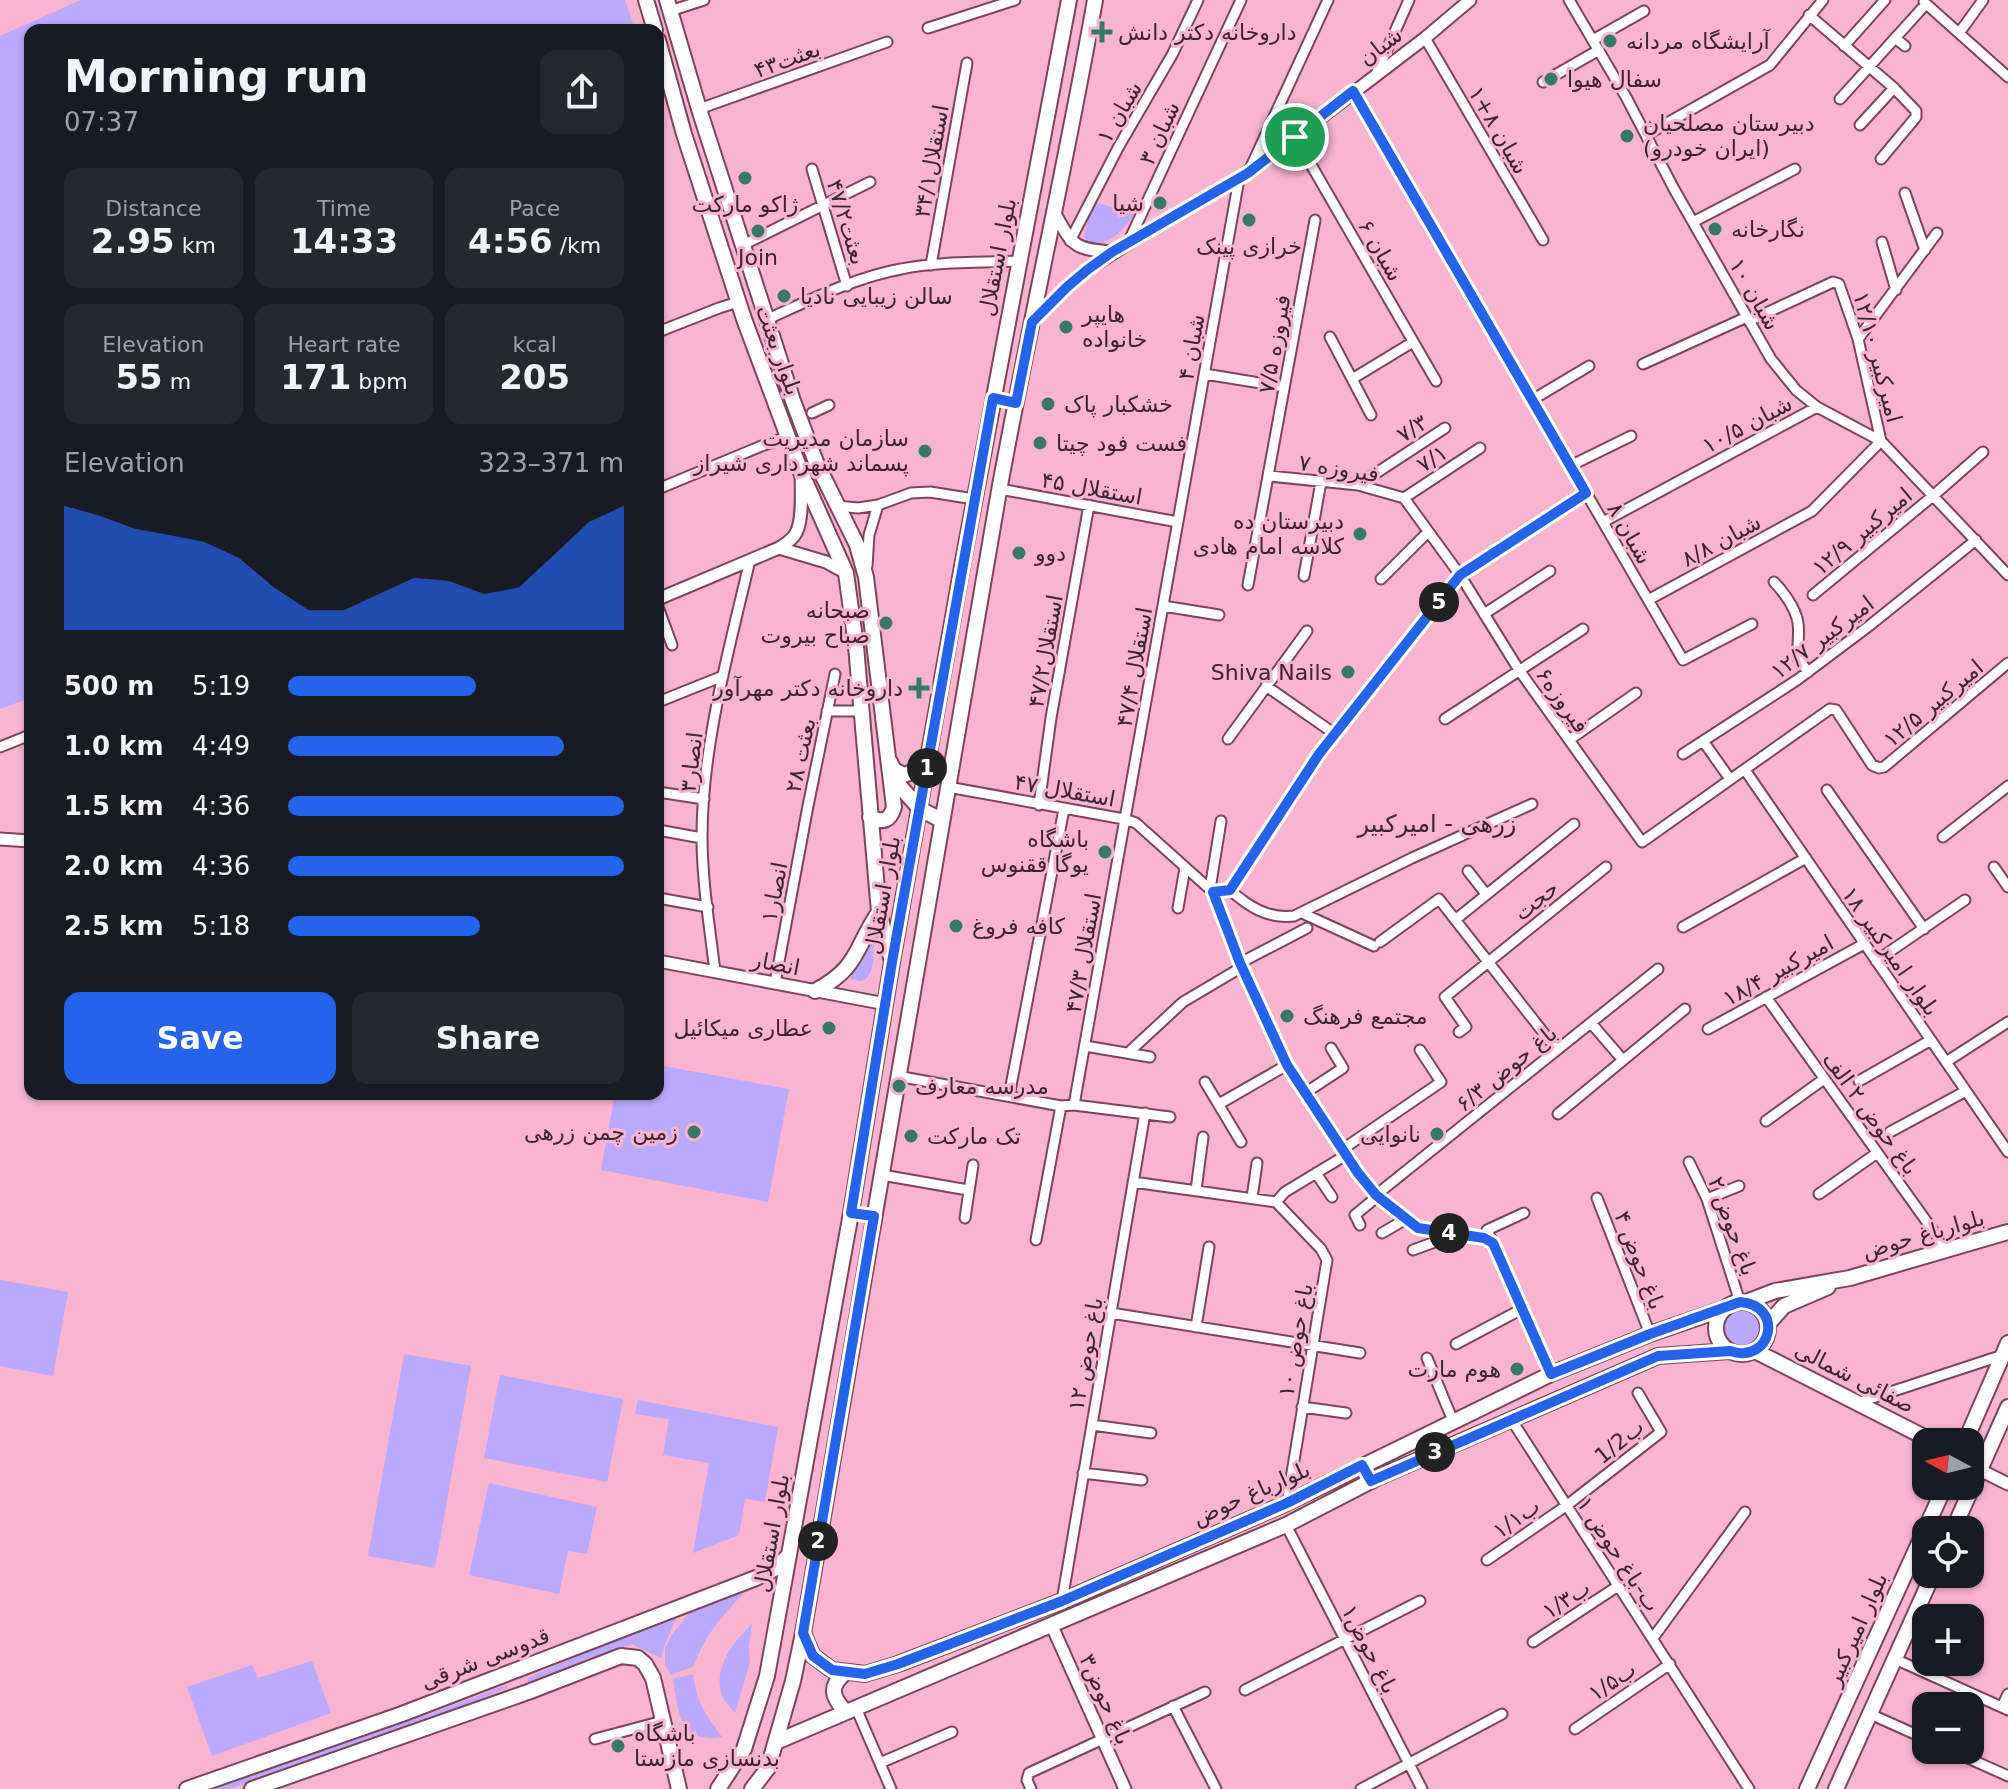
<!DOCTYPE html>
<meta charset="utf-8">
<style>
:root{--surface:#171b24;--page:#242831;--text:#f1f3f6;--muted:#9ea1a6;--accent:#2563eb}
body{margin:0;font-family:"DejaVu Sans","Noto Naskh Arabic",sans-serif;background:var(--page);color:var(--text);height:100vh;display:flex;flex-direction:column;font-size:30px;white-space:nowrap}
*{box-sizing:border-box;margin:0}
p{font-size:26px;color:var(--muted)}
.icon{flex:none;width:44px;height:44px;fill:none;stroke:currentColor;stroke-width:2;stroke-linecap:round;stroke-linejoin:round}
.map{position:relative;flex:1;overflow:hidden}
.side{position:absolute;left:24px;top:24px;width:640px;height:1076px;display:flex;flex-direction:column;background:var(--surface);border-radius:16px;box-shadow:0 2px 6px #0004}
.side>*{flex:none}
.needle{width:52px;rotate:277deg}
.buttons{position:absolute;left:1912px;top:1428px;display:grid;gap:16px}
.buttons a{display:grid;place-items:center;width:72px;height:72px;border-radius:16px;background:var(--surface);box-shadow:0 2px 6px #0004;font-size:40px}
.pin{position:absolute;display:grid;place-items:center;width:68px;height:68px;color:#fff;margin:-34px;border:4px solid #fff;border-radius:50%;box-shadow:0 2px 8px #0007}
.km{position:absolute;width:40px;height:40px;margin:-20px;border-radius:50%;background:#222;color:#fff;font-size:22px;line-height:40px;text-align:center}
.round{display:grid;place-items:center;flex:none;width:84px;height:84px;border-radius:16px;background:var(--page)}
.headline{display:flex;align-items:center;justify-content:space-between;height:136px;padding:0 40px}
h1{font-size:44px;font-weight:600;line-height:60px}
.metrics{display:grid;grid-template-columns:repeat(3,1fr);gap:12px;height:136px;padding:8px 40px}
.metrics div{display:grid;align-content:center;border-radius:16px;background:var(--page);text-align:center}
.metrics b{font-size:34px;font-weight:600}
.metrics small{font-size:22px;font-weight:400}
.metrics p{font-size:22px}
.chart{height:224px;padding:16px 40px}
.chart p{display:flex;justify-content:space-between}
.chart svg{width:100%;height:144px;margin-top:8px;fill:var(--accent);opacity:.7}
.cta{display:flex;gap:16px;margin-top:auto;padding:16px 40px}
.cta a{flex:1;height:92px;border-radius:16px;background:var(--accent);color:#fff;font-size:32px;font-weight:600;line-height:92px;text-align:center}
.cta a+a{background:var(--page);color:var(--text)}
ul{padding:0 40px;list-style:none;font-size:26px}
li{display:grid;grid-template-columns:128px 96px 1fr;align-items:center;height:60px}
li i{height:20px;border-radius:10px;background:var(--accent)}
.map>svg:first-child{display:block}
.green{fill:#baa9fd}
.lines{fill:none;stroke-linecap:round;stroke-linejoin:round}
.minor-casing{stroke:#7e435d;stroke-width:13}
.tertiary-casing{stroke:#7e435d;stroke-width:15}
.secondary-casing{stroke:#7e435d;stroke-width:18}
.primary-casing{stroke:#7e435d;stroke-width:18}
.minor{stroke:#fff;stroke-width:9}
.tertiary{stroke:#fff;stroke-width:11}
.secondary{stroke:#fff;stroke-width:14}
.primary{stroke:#fff;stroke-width:14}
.route-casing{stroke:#fff;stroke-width:16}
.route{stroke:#2563eb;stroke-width:10}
.poi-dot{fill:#387866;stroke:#f8b4d0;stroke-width:3}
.labels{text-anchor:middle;stroke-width:6;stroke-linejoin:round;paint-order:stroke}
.poi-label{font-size:22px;fill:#3e242f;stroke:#f8b4d0;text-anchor:start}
.street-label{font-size:22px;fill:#3e242f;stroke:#f8b4d0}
.neighbourhood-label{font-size:24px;fill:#3e242f;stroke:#f8b4d0}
</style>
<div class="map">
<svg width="2008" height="1789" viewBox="0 0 2008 1789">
<rect width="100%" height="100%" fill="#f8b4d0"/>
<path class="green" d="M81 0H625L635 30H30V698L0 709V36Z
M1095 202 1134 214C1124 230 1109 246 1089 243L1084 238 1088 218Z
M869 936 873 939C873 954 876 968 865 980L859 981 850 978 860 963Z
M658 1065 789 1089 768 1202 601 1170 615 1094H658Z
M0 1280 68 1292 53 1376 0 1366Z
M1724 1329a18 18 0 1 1 36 0a18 18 0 1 1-36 0Z
M404 1354 471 1366 435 1568 368 1556Z
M500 1375 623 1399 607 1482 484 1458Z
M638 1400 778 1427 765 1502 745 1499 739 1535 693 1553 709 1463 663 1455 669 1419 635 1414Z
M489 1483 597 1507 587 1554 568 1551 559 1594 469 1575Z
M749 1587C725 1614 706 1631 694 1666L671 1675 665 1664V1648L673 1633 690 1612Z
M679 1612 665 1644 661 1658 632 1644 587 1659 529 1683 527 1678Z
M752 1624 749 1646 750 1662 735 1713C731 1708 726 1703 723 1698 711 1670 733 1642 752 1624Z
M312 1661 331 1713 212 1756 187 1687 252 1665 258 1678Z
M693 1674C697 1703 705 1713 722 1737 679 1744 678 1711 673 1679Z
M507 1685V1688L432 1719 229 1789H213L432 1713Z"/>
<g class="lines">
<defs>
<path id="minor" d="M1569 0 1626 97 1674 189 1771 359 1796 390 1817 407 1881 441 2008 575
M1924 2 2008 77
M670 11 704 0
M1809 15 1894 88 1916 111V117L1881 159
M928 28 1015 0
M1962 29 1983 0
M1425 38 1543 240
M1895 38 1905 46
M1593 40 1644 11
M1844 46 1885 0
M1376 74 1409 0
M1543 82 1599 50
M1353 91 1683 660 1752 624
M1840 99 1926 4
M699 109 887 42
M1860 125 1894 88
M1646 135 1770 65 1823 0
M1295 137 1436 381
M812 169 847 286
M1249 171 1328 0
M1905 193 1925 250
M1693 222 1795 169
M1070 241 1119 146 1172 55 1198 0
M1882 242 1896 290
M1128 243 1241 0
M743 245 870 182
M931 265 967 63
M768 319C810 300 856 277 901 269 940 261 980 263 1019 261
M1749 321 1833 282 1839 284 1858 339 1881 441
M658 332 719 308 738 302
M1330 337 1371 415
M1858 339 1937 233
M1643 364 1747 317
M1205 374 1284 387
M1352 379 1413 342
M1532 400 1589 366
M812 413 829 405
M1570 466 1631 436
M1269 476 1358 485 1404 498 1460 575 1519 670 1642 842 1830 709 1836 710 1872 765 1879 768 1884 767 2008 663
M1358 485 1445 428
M658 489 764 445 787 437
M1000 489 1178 522
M1404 498 1480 448
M837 506 858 508 878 505 911 493 930 492 974 499
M1603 522 1817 407
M867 566 869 535 878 505
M1304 576 1321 482
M1381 579 1428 532
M1774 582C1779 587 1783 592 1787 598 1802 620 1799 630 1797 657L1808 672
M1248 585 1315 220
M1813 595 1934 495 1983 452
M1648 600 1812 511 1881 441
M1163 606 1219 615
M658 607 672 645
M1484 614 1550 571
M1266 686 1335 734
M658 702 723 676
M827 711H861
M1445 719 1583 629
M1228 739 1307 631
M1569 740 1636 693
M1703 741 1730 779
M0 747 30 735
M1683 754 1797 680 1869 626 1976 540
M1745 770 2008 1152
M948 787 1124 819 1136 823 1213 892 1240 963 1287 1065 1358 1173 1376 1195 1418 1228 1484 1238 1493 1243 1551 1374
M1827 790 1924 929
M658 792 704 799
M1039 805 1051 718 1089 505
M658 830 702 838
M1943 837 2008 786
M1994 867 2008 887
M1468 871 1486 894
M1210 889 1221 821
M1230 890 1319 754 1460 575 1586 493
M1213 892 1230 890C1249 907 1268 919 1294 916L1412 858 1532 804
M658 898 708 907
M1178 908 1185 868
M1302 913 1374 946
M1455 920 1574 824
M1683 927 1806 858
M1380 942 1439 899 1557 1050
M1876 961 1965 900
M1240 963 1307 928
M715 972C710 928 702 882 702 837 702 745 729 650 750 560
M775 983 808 806 835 674
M1766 997 1947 1250
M1591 1023 1622 1059
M1708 1029 1864 944
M1459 1032 1466 1027 1445 997 1606 867
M1085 1046 1150 1057
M1128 1053 1183 1002 1242 967
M1946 1062 2008 1022
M897 1076 1061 1106 1074 1105 1170 1117
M1859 1081 1931 1040
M1205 1082 1241 1142
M1305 1093 1343 1068 1331 1048
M1009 1096 1064 809
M1219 1104 1287 1065
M1074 1105 1239 179
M1558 1114 1685 1009
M1766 1121 1824 1079
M1890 1132 1966 1091
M1343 1149 1441 1082 1420 1050
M1689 1162 1707 1199 1740 1302
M1316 1173 1332 1197
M882 1175 968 1190
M1133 1182 1276 1202
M1196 1190 1203 1137
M1819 1194 1877 1153
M1376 1195 1658 969
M1252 1198 1257 1163
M1597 1198 1650 1334
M1707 1199 1739 1186
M1276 1202 1321 1249 1327 1260 1287 1503
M1276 1202 1285 1192 1346 1155
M965 1218 973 1165
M1360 1225 1355 1215 1378 1196
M1382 1233 1406 1219
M1036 1240 1061 1106
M1493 1243 1487 1230 1524 1213
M1413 1250 1454 1235
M1111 1313 1360 1353
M1196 1327 1209 1247
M1456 1344 1522 1309
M1427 1358 1453 1421
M1857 1403 2003 1355
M1302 1407 1346 1413
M1511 1419 1749 1789
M1092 1425 1151 1433
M1083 1473 1142 1480
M1286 1525 1422 1789
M1487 1560 1566 1506 1661 1432 1638 1393
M1062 1601 1145 1113
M1653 1638 1745 1512
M1533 1642 1618 1586
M1895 1659 2008 1710
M1245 1690 1420 1601
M1173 1706 1216 1789
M2002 1707 2008 1694
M856 1708 891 1789
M1870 1714 1926 1739
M1575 1729 1670 1664
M595 1739 663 1721
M1950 1750 2008 1776
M880 1763 952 1732
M1031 1789 1027 1780 1029 1773 1205 1692
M1361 1789 1502 1714"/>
<path id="tertiary" d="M1054 212C1073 246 1073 249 1112 252
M1032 322 1067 287 1087 270 1149 230 1248 173 1425 38 1470 0
M801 473C801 489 804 524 794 536 790 541 784 545 779 548L826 562 846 573
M658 599 779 548
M0 839 30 841
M658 961 886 1004
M1980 1470 2008 1484
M1051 1624 1125 1789"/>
<path id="secondary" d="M646 0 655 30
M667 0 699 109 793 401 816 462 857 545 866 577 894 807C890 821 883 823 870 817
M658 40 684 134 744 319 801 472 846 573 856 646 879 912 891 958
M890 762 894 770 904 775 915 771 928 761
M891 776 920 809 941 820
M815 991C859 968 854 949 879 912
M1716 1328a26 26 0 1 1 52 0a26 26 0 1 1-52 0Z
M1746 1302 1775 1291 1850 1278 2008 1232
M1768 1324 1784 1306 1828 1287
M1755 1351 1934 1442
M803 1633 813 1656 832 1670 865 1674 898 1664 1062 1601 1287 1503 1551 1374 1650 1334 1726 1308
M845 1711C831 1696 829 1686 846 1672
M776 1742 1286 1525 1379 1477 1658 1356 1730 1351
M187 1789 402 1714 756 1578 776 1568 789 1555
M252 1789 528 1692 621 1656 638 1658 645 1664 653 1678 679 1789
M718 1789 744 1749 767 1676 851 1213 892 962 963 561 1069 0
M752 1789 768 1768 793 1681 803 1633C867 1252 931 871 999 491 1029 327 1066 164 1095 0"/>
<path id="primary" d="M1965 1442 2008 1343
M1953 1530 2008 1407
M1807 1789 1945 1486
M1836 1789 1933 1574"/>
</defs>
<use href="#minor" class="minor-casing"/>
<use href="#tertiary" class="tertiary-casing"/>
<use href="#secondary" class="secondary-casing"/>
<use href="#primary" class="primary-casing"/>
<use href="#minor" class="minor"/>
<use href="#tertiary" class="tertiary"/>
<use href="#secondary" class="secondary"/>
<use href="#primary" class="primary"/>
</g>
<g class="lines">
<defs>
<path id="route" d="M1353 91 1586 493 1460 575 1319 754 1230 890 1213 892 1240 963 1287 1065 1358 1173 1376 1195 1418 1228 1484 1238 1493 1243 1551 1374 1650 1334 1740 1302C1785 1305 1772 1365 1730 1351L1658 1356 1371 1481 1362 1465 1287 1503 1062 1601 898 1664 865 1674 832 1670 813 1656 803 1633 874 1216 851 1213 892 962 993 398 1016 403 1032 322 1067 287 1087 270 1112 252 1248 173Z"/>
</defs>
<use href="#route" class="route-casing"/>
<use href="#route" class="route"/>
</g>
<g class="poi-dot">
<path d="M1098 20h8v8h8v8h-8v8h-8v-8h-8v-8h8z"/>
<circle cx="1610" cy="41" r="8"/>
<circle cx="1551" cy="79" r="8"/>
<circle cx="1627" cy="136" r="8"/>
<circle cx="745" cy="178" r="8"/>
<circle cx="1160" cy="203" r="8"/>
<circle cx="1249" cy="220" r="8"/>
<circle cx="1715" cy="229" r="8"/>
<circle cx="758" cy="231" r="8"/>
<circle cx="784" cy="296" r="8"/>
<circle cx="1066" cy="327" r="8"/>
<circle cx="1048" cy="404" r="8"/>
<circle cx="1040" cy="443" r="8"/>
<circle cx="925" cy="451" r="8"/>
<circle cx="1360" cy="534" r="8"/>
<circle cx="1019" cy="553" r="8"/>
<circle cx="886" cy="623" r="8"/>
<circle cx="1348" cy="672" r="8"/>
<path d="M915 676h8v8h8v8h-8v8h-8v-8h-8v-8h8z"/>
<circle cx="1105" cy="852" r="8"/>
<circle cx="956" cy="926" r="8"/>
<circle cx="1287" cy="1016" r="8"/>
<circle cx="829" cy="1028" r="8"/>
<circle cx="899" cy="1086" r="8"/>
<circle cx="694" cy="1132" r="8"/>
<circle cx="1437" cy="1134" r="8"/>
<circle cx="911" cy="1136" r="8"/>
<circle cx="1517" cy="1369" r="8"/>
<circle cx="618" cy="1746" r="8"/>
</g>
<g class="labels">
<g class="poi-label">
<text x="1118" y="40">داروخانه دکتر دانش</text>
<text x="1626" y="49">آرایشگاه مردانه</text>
<text x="1567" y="87">سفال هیوا</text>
<text x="1643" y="131">دبیرستان مصلحیان<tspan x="1643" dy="25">(ایران خودرو)</tspan></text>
<text x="1144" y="211" text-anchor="end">شیا</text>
<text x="745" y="212" text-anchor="middle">ژاکو مارکت</text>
<text x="1731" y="237">نگارخانه</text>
<text x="1249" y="254" text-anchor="middle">خرازی پینک</text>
<text x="758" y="265" text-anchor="middle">Join</text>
<text x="800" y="304">سالن زیبایی نادیا</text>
<text x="1082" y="322">هایپر<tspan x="1082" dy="25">خانواده</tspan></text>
<text x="1064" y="412">خشکبار پاک</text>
<text x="909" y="446" text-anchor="end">سازمان مدیریت<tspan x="909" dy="25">پسماند شهرداری شیراز</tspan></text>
<text x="1056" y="451">فست فود چیتا</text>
<text x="1344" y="529" text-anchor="end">دبیرستان ده<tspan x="1344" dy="25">کلاسه امام هادی</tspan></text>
<text x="1035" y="561">دوو</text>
<text x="870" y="618" text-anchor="end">صبحانه<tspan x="870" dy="25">صباح بیروت</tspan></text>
<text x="1332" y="680" text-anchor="end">Shiva Nails</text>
<text x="903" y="696" text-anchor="end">داروخانه دکتر مهرآور</text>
<text x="1089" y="847" text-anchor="end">باشگاه<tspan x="1089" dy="25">یوگا ققنوس</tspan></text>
<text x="972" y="934">کافه فروغ</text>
<text x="1303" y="1024">مجتمع فرهنگ</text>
<text x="813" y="1036" text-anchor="end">عطاری میکائیل</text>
<text x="915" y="1094">مدرسه معارف</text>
<text x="678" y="1140" text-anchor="end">زمین چمن زرهی</text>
<text x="1421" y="1142" text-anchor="end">نانوایی</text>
<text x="927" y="1144">تک مارکت</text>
<text x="1501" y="1377" text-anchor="end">هوم مارت</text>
<text x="634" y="1741">باشگاه<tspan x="634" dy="25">بدنسازی مازستا</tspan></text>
</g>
<g class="street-label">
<text transform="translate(1380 46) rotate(-37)" y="8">شبان</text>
<text transform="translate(787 59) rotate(-20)" y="8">بعثت۴۳</text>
<text transform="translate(1119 112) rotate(-60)" y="8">۱ شبان</text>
<text transform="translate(1499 130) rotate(60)" y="8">۱+۸ شبان</text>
<text transform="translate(1159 133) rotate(-65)" y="8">۳ شبان</text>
<text transform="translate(931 161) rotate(-80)" y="8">استقلال۳۴/۱</text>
<text transform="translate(847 222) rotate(73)" y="8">بعثت۴۷/۲</text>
<text transform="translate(1381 250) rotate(60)" y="8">۶ شبان</text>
<text transform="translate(997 257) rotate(-79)" y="8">بلوار استقلال</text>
<text transform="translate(1755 294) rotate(60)" y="8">۱۰ شبان</text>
<text transform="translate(1274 344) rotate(-80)" y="8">۷/۵ فیروزه</text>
<text transform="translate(1191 347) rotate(-80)" y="8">۴ شبان</text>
<text transform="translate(779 350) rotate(70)" y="8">بلوار بعثت</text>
<text transform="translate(1878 357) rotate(75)" y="8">۱۲/۱۰ امیرکبیر</text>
<text transform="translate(1747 424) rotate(-28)" y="8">۱۰/۵ شبان</text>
<text transform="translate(1412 428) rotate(-33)" y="8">۷/۳</text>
<text transform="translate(1432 458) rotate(-33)" y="8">۷/۱</text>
<text transform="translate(1339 468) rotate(9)" y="8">۷ فیروزه</text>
<text transform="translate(1092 488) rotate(10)" y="8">۴۵ استقلال</text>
<text transform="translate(1862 531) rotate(-40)" y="8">۱۲/۹ امیرکبیر</text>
<text transform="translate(1630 533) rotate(60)" y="8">۸ شبان</text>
<text transform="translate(1721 540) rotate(-28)" y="8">۸/۸ شبان</text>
<text transform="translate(1822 637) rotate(-37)" y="8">۱۲/۷ امیرکبیر</text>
<text transform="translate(1045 651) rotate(-80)" y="8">استقلال۴۷/۲</text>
<text transform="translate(1134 667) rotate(-80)" y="8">۴۷/۴ استقلال</text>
<text transform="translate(1563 700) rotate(55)" y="8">فیروزه۶</text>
<text transform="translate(1933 703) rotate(-40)" y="8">۱۲/۵ امیرکبیر</text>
<text transform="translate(800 755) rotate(-78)" y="8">بعثت ۲۸</text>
<text transform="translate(691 762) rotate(-83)" y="8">انصار۳</text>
<text transform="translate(1065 790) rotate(10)" y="8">۴۷ استقلال</text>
<text transform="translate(774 892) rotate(-79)" y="8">انصار۱</text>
<text transform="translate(882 895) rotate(-80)" y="8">بلوار استقلال</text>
<text transform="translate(1536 900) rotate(-39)" y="8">حجت</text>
<text transform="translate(1891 951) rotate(55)" y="8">۱۸ بلوار امیرکبیر</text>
<text transform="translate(1083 953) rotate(-80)" y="8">۴۷/۳ استقلال</text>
<text transform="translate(776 963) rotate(11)" y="8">انصار</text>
<text transform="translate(1778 970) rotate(-29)" y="8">۱۸/۴ امیرکبیر</text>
<text transform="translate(1506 1068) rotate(-39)" y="8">۶/۳ باغ حوض</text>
<text transform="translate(1871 1113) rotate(54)" y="8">باغ حوض ۲ الف</text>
<text transform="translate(1733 1226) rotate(70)" y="8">۲ باغ حوض</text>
<text transform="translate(1923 1234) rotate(-16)" y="8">بلوارباغ حوض</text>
<text transform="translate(1640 1260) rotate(69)" y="8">۴ باغ حوض</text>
<text transform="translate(1295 1340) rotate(-80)" y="8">۱۰ باغ حوض</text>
<text transform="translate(1085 1354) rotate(-80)" y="8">۱۲ باغ حوض</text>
<text transform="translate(1855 1377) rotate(27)" y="8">صفائی شمالی</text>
<text transform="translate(1619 1441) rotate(-39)" y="8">1/2ب</text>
<text transform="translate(1251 1493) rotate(-24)" y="8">بلوارباغ حوض</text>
<text transform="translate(1516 1518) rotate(-35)" y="8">ب۱/۱</text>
<text transform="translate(771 1533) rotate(-80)" y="8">بلوار استقلال</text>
<text transform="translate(1619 1554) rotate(57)" y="8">۱ ب-باغ حوض</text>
<text transform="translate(1566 1599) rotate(-33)" y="8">ب۱/۳</text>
<text transform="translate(1856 1629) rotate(-66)" y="8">بلوار امیرکبیر</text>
<text transform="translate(1370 1649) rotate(63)" y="8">باغ حوض۱</text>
<text transform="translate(485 1658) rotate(-21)" y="8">قدوسی شرقی</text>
<text transform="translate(1612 1681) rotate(-34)" y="8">ب۱/۵</text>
<text transform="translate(1106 1699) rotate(66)" y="8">باغ حوض۳</text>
</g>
<g class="neighbourhood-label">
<text x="1437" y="832">زرهی - امیرکبیر</text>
</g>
</g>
</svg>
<div class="buttons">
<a><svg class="needle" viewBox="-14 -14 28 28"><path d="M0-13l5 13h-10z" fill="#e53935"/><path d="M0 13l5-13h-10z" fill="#9ea1a6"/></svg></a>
<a><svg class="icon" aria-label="locate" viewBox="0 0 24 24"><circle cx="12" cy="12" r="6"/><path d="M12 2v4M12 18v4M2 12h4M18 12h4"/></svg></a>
<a>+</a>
<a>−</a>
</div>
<div class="pin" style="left:1295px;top:137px;background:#1e9e55"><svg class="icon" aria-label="arrive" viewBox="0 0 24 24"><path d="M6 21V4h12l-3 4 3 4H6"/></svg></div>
<b class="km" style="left:927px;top:768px">1</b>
<b class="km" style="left:818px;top:1541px">2</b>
<b class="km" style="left:1435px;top:1452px">3</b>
<b class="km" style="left:1449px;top:1233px">4</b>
<b class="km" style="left:1439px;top:602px">5</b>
<section class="side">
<div class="headline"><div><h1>Morning run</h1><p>07:37</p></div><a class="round"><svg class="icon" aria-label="share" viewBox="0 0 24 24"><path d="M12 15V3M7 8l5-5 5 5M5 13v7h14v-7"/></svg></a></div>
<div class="metrics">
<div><p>Distance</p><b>2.95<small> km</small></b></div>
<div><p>Time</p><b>14:33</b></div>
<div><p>Pace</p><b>4:56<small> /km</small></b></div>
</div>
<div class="metrics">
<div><p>Elevation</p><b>55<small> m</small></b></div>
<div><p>Heart rate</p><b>171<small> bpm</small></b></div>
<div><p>kcal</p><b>205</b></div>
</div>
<div class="chart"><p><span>Elevation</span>323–371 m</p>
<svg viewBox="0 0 160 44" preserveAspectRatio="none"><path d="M0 44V6L10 9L20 13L30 15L40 17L50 22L60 31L70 38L80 38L90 33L100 28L110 29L120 33L130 31L140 21L150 11L160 6V44z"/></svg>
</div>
<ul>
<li><b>500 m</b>5:19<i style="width:56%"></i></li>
<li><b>1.0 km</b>4:49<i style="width:82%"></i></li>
<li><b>1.5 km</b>4:36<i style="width:100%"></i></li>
<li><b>2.0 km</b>4:36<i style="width:100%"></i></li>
<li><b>2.5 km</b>5:18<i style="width:57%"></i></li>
</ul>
<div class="cta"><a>Save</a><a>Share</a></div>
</section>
</div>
